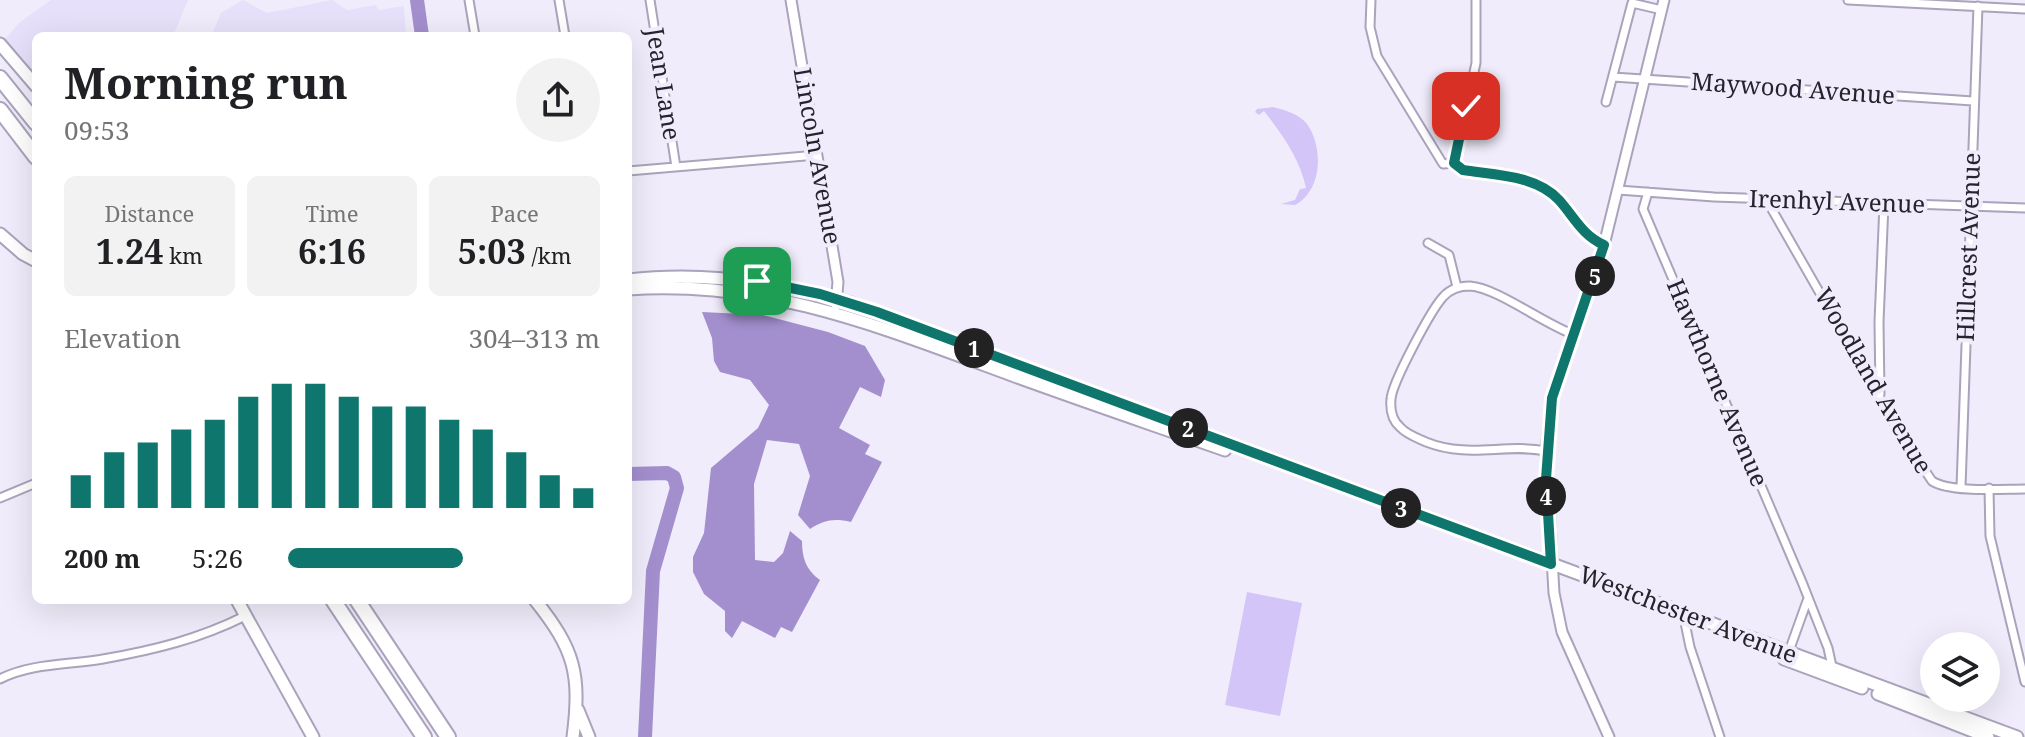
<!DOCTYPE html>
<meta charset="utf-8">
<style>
:root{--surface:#fff;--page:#f2f2f2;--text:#202124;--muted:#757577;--accent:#0f766e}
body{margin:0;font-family:"Noto Serif",serif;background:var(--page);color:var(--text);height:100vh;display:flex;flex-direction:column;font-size:30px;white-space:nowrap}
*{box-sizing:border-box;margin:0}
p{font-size:26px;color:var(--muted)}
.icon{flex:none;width:44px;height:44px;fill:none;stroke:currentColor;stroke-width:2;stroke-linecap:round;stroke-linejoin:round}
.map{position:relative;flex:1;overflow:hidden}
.panel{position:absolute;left:32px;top:32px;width:600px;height:572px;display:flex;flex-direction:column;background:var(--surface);border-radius:12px;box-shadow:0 8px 32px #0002}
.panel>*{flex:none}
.tools{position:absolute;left:1920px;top:632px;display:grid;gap:16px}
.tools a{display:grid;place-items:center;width:80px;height:80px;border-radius:50%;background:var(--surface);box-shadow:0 8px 32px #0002;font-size:40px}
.pin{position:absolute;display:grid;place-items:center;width:68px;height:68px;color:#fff;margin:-34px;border-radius:16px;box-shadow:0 4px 12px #0006}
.km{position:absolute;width:40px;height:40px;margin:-20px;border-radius:50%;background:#222;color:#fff;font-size:22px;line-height:40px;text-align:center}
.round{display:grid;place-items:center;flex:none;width:84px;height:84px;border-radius:42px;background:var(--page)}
.headline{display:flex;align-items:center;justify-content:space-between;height:136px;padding:0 32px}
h1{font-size:44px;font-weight:700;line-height:60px}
.metrics{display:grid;grid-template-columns:repeat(3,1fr);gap:12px;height:136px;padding:8px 32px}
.metrics div{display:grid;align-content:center;border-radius:12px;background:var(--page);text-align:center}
.metrics b{font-size:34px;font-weight:700}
.metrics small{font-size:22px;font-weight:400}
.metrics p{font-size:22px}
.chart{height:224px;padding:16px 32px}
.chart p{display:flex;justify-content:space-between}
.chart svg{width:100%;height:144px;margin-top:8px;stroke:var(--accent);stroke-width:6}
ul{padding:0 32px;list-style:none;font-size:26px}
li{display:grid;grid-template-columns:128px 96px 1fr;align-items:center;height:60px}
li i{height:20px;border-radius:10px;background:var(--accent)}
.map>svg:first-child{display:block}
.built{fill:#e7e0fa}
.green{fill:#d4c5f8}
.water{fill:#a38fce}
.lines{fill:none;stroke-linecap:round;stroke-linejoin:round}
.river{stroke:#a38fce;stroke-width:14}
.minor-casing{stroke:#aaa3bb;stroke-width:11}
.tertiary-casing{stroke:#aaa3bb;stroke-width:13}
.secondary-casing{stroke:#aaa3bb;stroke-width:15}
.motorway-casing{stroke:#aaa3bb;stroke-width:18}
.minor{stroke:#fff;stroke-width:7}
.tertiary{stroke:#fff;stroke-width:9}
.secondary{stroke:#fff;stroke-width:11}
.motorway{stroke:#fff;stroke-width:14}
.route-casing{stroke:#fff;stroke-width:16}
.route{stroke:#0f766e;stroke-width:10}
.labels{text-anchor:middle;stroke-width:8;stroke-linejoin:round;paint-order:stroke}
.street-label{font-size:24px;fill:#26232d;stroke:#f0ecfb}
</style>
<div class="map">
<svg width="2025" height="737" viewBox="0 0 2025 737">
<rect width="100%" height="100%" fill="#f0ecfb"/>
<path class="built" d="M51 0H188L173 36H36V75L5 39 20 22Z
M243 0 267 13 332 0 347 10 376 5 378 10 404 6 406 36H211L221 13Z"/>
<path class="green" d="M1273 107C1285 110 1299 114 1307 124 1324 148 1322 191 1295 205L1281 204 1295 200 1300 189 1306 188C1300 159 1282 134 1264 111L1259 115 1255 112 1257 109Z
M1247 592 1302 603 1280 716 1225 705Z"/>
<path class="water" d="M702 312 763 315 828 332 865 346 885 380 881 397 860 387 839 428 870 445 865 454 882 462 851 522C834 518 824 520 810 529L798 515 810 476 799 444 767 440 754 484 755 560 774 562 783 553 790 531 802 541C802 558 806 570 820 580L792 632 781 627 775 638 742 621 732 638 725 631V611L704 594 693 572V557L704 533 711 468 758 428 769 405 750 380 720 372 714 361 712 338Z"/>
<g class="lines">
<path class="river" d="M417 0 422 36
M628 474 667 473 674 477 677 488 653 571 645 737"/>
<defs>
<path id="minor" d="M469 0 475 36
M559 0 565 36
M650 0 676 167
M1371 0 1370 27 1377 56 1443 164 1454 163 1463 170C1495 175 1536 175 1559 200 1575 218 1582 235 1604 245
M1848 0 2025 9
M1613 77 1973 101
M1606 102 1632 3 1662 10
M1454 163 1476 63V0
M628 171 817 155
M1618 190 1714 197 2025 208
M1648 192 1643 209 1802 582 1828 648 1833 671
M1766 199 1900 433 1932 481C1951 493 2002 489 2025 489
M1428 243 1449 255 1457 287
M1880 394 1879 322 1884 204
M1546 451C1504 443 1469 459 1426 442 1417 438 1406 434 1400 427 1392 420 1390 410 1391 399 1392 383 1431 310 1443 297 1450 289 1460 286 1470 286 1498 288 1545 325 1575 335
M1961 487 1978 6
M1989 488 1990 536 2025 682
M0 498 36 483
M1683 613 1690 647 1720 737
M1788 654 1807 601
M0 679C31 663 69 665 103 659 154 650 199 639 245 616"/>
<path id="tertiary" d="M791 0 838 282 836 305
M1609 737 1562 632 1554 593 1546 451 1552 398 1604 245 1664 0"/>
<path id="secondary" d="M0 44 36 86
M0 234 23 254 36 261
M628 280C704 271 778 282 851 303L2017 737
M628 289C768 279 883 328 1012 375 1083 401 1154 425 1225 450
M237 600 313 737
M535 600C575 650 581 674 573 737
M1784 659 1862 688
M1878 694 1988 737
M578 710 589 737"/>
<path id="motorway" d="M0 78 36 123
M0 110 36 157
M333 600 424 737
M357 600 448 737"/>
</defs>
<use href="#minor" class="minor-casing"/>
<use href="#tertiary" class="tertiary-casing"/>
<use href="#secondary" class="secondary-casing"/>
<use href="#motorway" class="motorway-casing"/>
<use href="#minor" class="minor"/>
<use href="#tertiary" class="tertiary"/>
<use href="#secondary" class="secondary"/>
<use href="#motorway" class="motorway"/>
</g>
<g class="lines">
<defs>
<path id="route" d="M757 281 820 294 877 312 1551 564 1546 479 1552 398 1604 245C1582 235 1575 218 1559 200 1536 175 1495 175 1463 170L1454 163 1466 106"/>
</defs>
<use href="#route" class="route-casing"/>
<use href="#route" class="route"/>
</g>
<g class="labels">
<g class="street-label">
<text transform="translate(663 84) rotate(81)" y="8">Jean Lane</text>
<text transform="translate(1793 89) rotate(4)" y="8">Maywood Avenue</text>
<text transform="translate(817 156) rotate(80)" y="8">Lincoln Avenue</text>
<text transform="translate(1837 202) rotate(2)" y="8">Irenhyl Avenue</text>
<text transform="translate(1969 247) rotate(-88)" y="8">Hillcrest Avenue</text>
<text transform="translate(1873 381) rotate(60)" y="8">Woodland Avenue</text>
<text transform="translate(1717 383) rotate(67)" y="8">Hawthorne Avenue</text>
<text transform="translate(1688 615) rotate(21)" y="8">Westchester Avenue</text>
</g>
</g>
</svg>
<div class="tools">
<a><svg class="icon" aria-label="layers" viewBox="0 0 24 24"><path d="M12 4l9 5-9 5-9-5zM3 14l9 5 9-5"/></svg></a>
</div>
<div class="pin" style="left:757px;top:281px;background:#1e9e55"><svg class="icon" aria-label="arrive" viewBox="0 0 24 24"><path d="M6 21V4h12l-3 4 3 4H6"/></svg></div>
<div class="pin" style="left:1466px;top:106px;background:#d93025"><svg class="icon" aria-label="check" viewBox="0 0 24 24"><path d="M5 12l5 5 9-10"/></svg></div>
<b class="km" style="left:974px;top:348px">1</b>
<b class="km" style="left:1188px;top:428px">2</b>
<b class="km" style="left:1401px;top:508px">3</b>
<b class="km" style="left:1546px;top:496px">4</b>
<b class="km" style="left:1595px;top:276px">5</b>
<section class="panel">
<div class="headline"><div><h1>Morning run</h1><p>09:53</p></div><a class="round"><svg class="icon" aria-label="share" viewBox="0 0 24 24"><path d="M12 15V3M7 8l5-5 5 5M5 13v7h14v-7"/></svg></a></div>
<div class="metrics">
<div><p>Distance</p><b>1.24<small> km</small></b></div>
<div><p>Time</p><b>6:16</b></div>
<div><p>Pace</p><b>5:03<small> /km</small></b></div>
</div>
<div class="chart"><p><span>Elevation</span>304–313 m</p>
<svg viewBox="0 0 160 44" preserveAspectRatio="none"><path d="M5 44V34M15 44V27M25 44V24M35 44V20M45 44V17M55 44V10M65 44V6M75 44V6M85 44V10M95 44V13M105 44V13M115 44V17M125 44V20M135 44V27M145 44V34M155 44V38"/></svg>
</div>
<ul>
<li><b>200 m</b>5:26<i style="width:56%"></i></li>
</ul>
</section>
</div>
